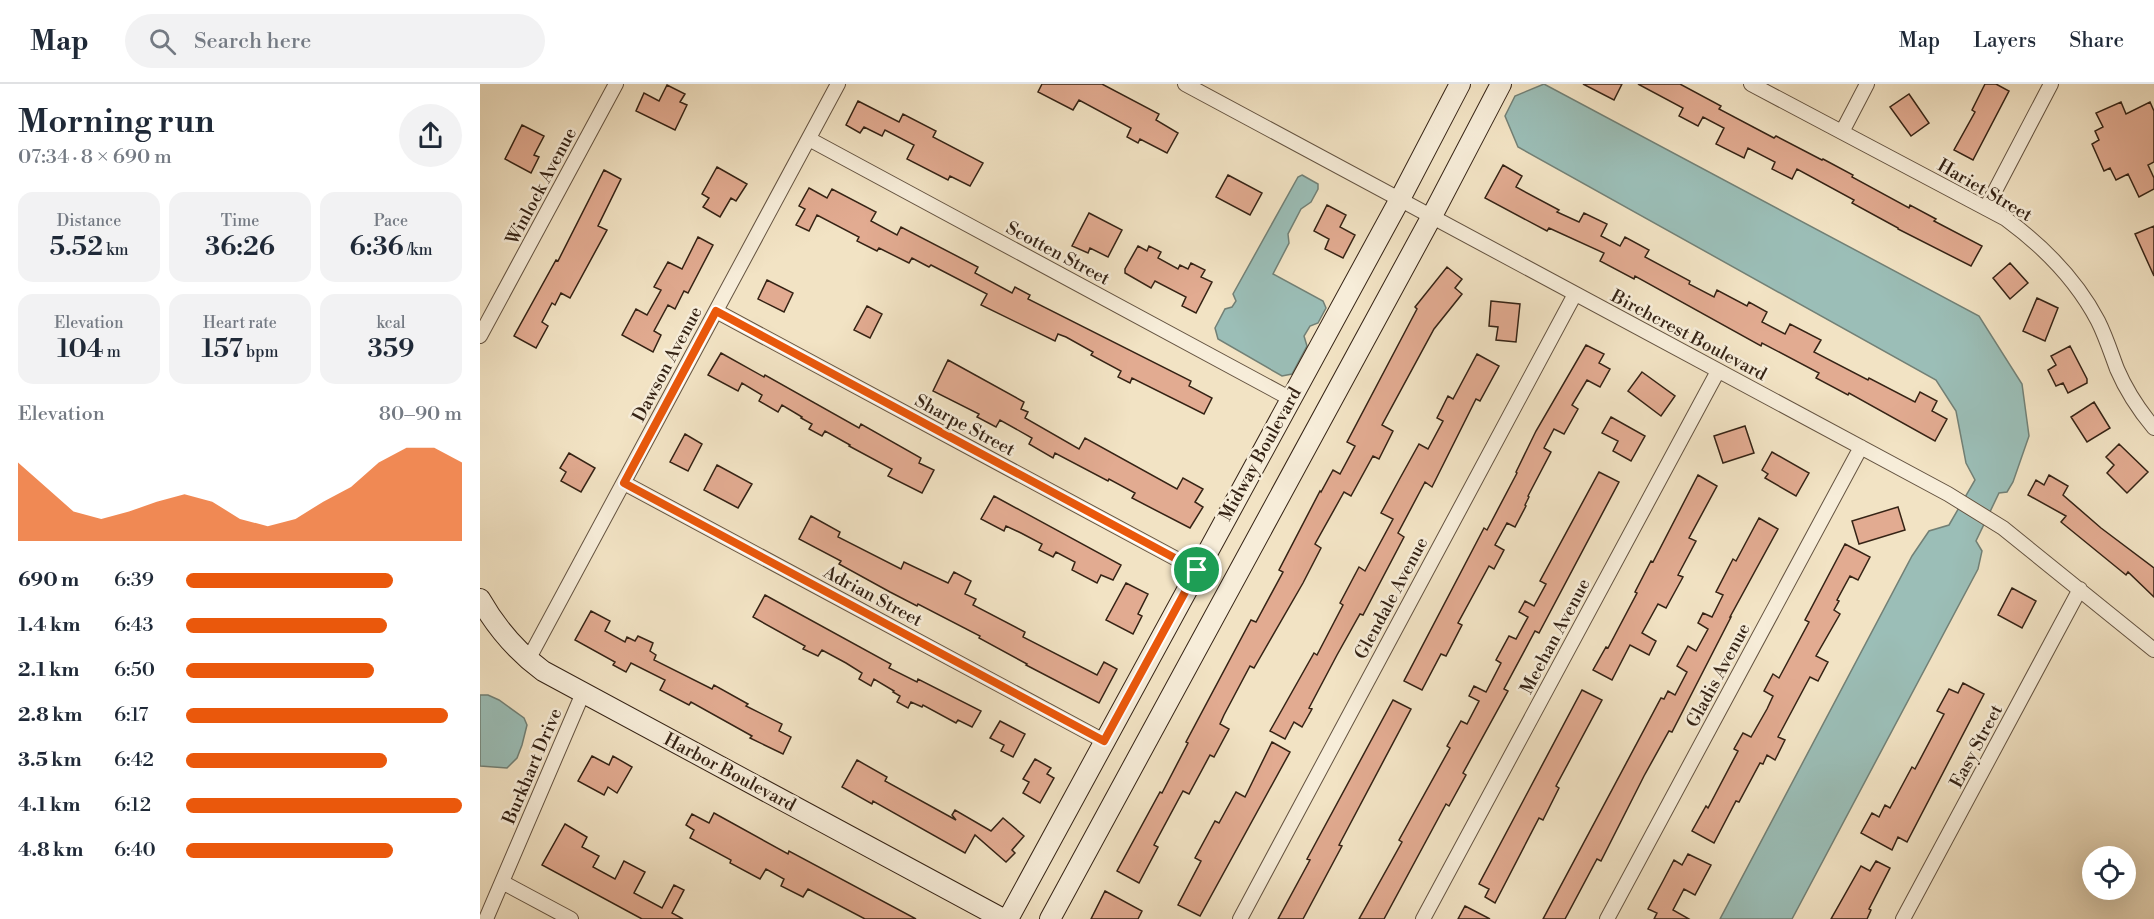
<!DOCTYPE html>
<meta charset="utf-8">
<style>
:root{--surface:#fff;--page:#f2f2f3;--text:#1f2937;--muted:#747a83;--line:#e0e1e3;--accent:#ea580c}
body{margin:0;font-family:"Libre Bodoni",serif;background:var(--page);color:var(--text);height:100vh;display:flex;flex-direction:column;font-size:22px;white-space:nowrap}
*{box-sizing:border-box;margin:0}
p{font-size:20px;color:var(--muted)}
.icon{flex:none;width:33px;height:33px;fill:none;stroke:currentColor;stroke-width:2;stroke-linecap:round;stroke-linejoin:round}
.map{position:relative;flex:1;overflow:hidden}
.details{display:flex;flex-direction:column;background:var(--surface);width:480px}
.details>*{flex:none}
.fabs{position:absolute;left:1602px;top:762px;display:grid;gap:12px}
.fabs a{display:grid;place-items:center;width:54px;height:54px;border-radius:50%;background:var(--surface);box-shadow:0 6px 24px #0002;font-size:30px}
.pin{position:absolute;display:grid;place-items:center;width:51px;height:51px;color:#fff;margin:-26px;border:3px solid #fff;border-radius:50%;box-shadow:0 2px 6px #0007}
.round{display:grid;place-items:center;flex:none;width:63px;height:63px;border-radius:32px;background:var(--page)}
.overview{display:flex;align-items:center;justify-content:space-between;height:102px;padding:0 18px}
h1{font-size:33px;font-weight:600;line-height:45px}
.metrics{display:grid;grid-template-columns:repeat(3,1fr);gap:9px;height:102px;padding:6px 18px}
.metrics div{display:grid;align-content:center;border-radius:15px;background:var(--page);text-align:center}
.metrics b{font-size:26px;font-weight:600}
.metrics small{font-size:16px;font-weight:400}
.metrics p{font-size:16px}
.chart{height:168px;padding:12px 18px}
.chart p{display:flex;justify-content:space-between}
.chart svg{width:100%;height:108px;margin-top:6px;fill:var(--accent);opacity:.7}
ul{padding:0 18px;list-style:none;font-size:20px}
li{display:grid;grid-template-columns:96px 72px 1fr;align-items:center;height:45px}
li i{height:15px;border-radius:8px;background:var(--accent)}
header{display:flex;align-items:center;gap:36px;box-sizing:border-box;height:84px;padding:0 30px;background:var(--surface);border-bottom:2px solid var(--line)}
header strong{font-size:28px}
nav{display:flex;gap:33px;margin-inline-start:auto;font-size:21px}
.search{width:420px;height:54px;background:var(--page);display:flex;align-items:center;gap:15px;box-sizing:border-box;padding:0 21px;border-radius:33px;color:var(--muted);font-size:22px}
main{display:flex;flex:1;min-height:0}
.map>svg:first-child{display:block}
.water{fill:#9bbeb7;stroke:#728076;stroke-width:1.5}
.building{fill:#e2ab91;stroke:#352315;stroke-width:1.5}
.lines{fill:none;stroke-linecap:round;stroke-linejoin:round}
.street-casing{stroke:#645341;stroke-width:16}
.secondary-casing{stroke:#352315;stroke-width:22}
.street{stroke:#f7edd9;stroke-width:14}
.secondary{stroke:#f7edd9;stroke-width:20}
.route-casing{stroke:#fff;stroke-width:12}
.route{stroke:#ea580c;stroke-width:8}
.labels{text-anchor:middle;stroke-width:5;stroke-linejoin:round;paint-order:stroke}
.street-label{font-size:18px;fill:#352315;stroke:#f7edd9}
</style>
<header>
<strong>Map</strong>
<div class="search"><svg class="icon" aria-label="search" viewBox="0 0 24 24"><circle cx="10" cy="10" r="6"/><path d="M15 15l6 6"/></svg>Search here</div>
<nav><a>Map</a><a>Layers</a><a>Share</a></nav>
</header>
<main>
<section class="details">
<div class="overview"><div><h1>Morning run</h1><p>07:34 · 8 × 690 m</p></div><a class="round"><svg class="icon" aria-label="share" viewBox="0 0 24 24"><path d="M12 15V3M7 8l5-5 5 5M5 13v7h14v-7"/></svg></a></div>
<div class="metrics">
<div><p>Distance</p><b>5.52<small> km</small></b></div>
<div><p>Time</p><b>36:26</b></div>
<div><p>Pace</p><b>6:36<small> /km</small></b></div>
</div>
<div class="metrics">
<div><p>Elevation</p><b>104<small> m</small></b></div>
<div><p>Heart rate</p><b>157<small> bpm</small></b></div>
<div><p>kcal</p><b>359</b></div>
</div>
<div class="chart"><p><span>Elevation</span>80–90 m</p>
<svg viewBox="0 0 160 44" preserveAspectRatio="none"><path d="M0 44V12L10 22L20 32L30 35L40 32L50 28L60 25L70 28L80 35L90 38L100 35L110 28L120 22L130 12L140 6L150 6L160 12V44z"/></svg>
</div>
<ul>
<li><b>690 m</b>6:39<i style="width:75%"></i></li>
<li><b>1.4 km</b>6:43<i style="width:73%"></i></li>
<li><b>2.1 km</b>6:50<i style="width:68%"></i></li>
<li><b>2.8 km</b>6:17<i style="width:95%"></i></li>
<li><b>3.5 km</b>6:42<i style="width:73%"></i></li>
<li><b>4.1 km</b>6:12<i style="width:100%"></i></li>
<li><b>4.8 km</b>6:40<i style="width:75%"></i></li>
</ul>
</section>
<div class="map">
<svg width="1674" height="835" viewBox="0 0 1674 835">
<rect width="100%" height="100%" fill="#f2e3c4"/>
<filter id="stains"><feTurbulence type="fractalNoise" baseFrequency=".00333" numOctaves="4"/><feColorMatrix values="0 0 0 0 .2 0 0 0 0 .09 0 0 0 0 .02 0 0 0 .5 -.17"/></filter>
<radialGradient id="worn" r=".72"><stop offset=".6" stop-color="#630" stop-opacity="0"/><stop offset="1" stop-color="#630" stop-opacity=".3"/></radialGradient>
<path class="water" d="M1064 0 1499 232 1542 300 1549 352 1533 398 1527 408 1519 409 1496 457 1502 467 1498 485 1312 835H1240L1432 472 1449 447 1469 441 1495 396 1486 379 1476 327 1456 296 1038 63 1025 32 1035 12Z
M822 91 838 100V105L831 118 821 125 808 150 809 159 793 190 843 217 846 224 838 239 830 242 824 252 827 262 812 290 802 292 738 255 735 244 745 225 752 223 756 217 753 210 818 93Z
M0 611H8L19 616 44 634 47 641 42 661 37 674 27 684 0 682Z"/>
<path class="building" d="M562 0H622L679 30 676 36 698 49 687 69 660 55 658 59 647 53 651 44 599 16 593 26 558 8Z
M1103 0H1142L1134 16Z
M1158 0H1200L1241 22 1239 25 1294 54 1296 52 1342 76 1343 75 1373 91 1372 93 1429 124 1430 121 1456 135 1454 137 1502 162 1491 182 1418 145V144L1372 119 1374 116 1317 85 1312 95 1292 85 1295 78 1268 64 1264 74 1236 60 1244 44 1223 33 1218 42 1199 32 1203 24Z
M1505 0H1516L1529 7 1493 76 1474 66 1495 28 1492 26Z
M187 1 205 10 200 18 207 21 195 46 156 27 164 9 179 17Z
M1429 10 1449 39 1431 52 1410 23Z
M378 17 419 38 423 30 456 47 453 53 503 79 490 102 470 92 468 96 427 75 434 61 405 46 402 52 384 43 380 49 366 41Z
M1641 18 1646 30 1670 18 1674 27V78L1668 81 1674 94V105L1659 113 1648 90 1636 96 1630 84 1624 87 1612 60 1619 56 1615 47 1623 43 1616 29Z
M42 41 64 52 54 71 59 73 51 89 25 75Z
M1023 81 1042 92 1036 103 1079 126 1077 128 1099 138 1104 129 1127 140 1121 152 1140 162 1145 153 1169 166 1165 173 1210 197 1209 200 1234 213 1237 206 1267 222 1269 218 1287 228 1282 238 1305 250 1310 240 1341 256 1334 268 1388 296 1389 294 1435 318 1440 308 1457 317 1452 327 1467 335 1455 357 1369 309 1368 311 1336 294 1339 289 1282 259 1281 262 1155 192 1154 195 1120 177 1124 169 1069 144 1067 147 1005 114Z
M237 83 267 100 256 117 251 114 240 133 223 123 229 114 222 110Z
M124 86 141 95 118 142 127 146 90 214 81 209 75 221 72 219 62 238 68 242 56 264 34 252 76 176 78 177Z
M748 91 782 109 770 131 736 113Z
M329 104 347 114 352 105 396 128 391 137 417 151 421 143 498 183 495 189 532 209 535 203 550 211 548 215 711 297 709 302 732 314 724 330 652 294 650 299 638 293 641 287 611 271 613 268 586 253 578 250 575 257 501 221 507 210 451 181 449 183 432 174 429 179 399 164 397 167 377 157 379 153 337 131 329 147 316 141 325 125 319 122Z
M847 121 866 131 860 143 875 151 863 174 845 165 849 155 834 147Z
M609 129 642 146 628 173 610 164 608 169 592 162Z
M1674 142V192L1655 150Z
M218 153 233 161 208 209 204 207 195 225 188 221 174 247 181 251 173 268 142 251 156 225 167 231 181 206 174 203 188 178 202 185Z
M658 162 667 167 669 162 681 168 678 174 698 185 700 181 708 185 711 179 725 186 721 193 732 198 716 229 702 222 706 213 675 197 671 204 645 189V185Z
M1530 179 1548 199 1530 215 1513 194Z
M967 183 982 195 975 204 982 210 954 245 902 341 913 347 899 375 893 372 871 412 864 408 835 460 841 464 823 499 774 584 770 582 744 631 740 640 749 645 734 673 730 671 709 710 703 707 674 761 678 763 659 799 637 787 680 708 682 709 708 659 706 658 771 536 776 538 803 488 799 486 840 407 841 408 853 386 860 390 875 362 867 358 937 225 935 223Z
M287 196 313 209 304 228 278 215Z
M1557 214 1578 224 1565 257 1543 247Z
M1011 217 1040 220 1036 258 1016 256 1018 243 1009 242Z
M387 222 402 230 390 254 374 246Z
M1106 261 1124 270 1119 279 1130 285 1120 303 1107 296 1092 321 1098 325 1084 350 1074 345 1064 364 1071 368 1048 412 1049 413 1045 421 1046 422 1035 443 1027 439 1015 461 1024 466 1014 485 1009 482 978 539 982 541 966 572 961 570 942 606 924 597 1004 444 1007 446 1037 389 1036 388 1056 347Z
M1590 262 1607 295V299L1588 309 1583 299 1576 302 1568 286 1576 281 1571 272Z
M241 269 284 293 285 291 379 344 381 340 441 374 439 379 454 386 442 409 408 392 412 385 369 362 370 361 345 347 342 352 329 345 332 340 321 334 322 333 302 321 298 328 279 317 282 311 262 299 258 307 228 291Z
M997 270 1019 282 1000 317 996 315 952 403 945 398 918 449 924 453 883 531 880 530 857 571 829 624 832 625 822 643 814 638 805 655 790 647 834 569 837 571 863 521 860 519 879 483 885 487 913 435 901 429 919 396 939 360 948 365 963 337 957 334 968 312 973 315Z
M468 276 544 318 541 325 548 328 545 334 599 365 605 354 697 405 703 394 723 405 715 418 723 423 710 444 652 414 655 409 629 395 628 397 575 369 573 374 549 360 552 354 520 336 516 343 497 333 499 330 453 307Z
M1162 288 1195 312 1181 332 1148 307Z
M1614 318 1630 344 1607 358 1591 333Z
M1131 333 1165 352 1151 377 1133 367 1138 357 1122 349Z
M1265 342 1274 369 1243 379 1234 352Z
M205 350 222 360 208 387 190 378Z
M1639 360 1668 388 1647 409 1627 389 1634 381 1626 373Z
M1292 368 1329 389 1316 412 1285 394 1288 390 1282 386Z
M89 369 115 384 101 408 81 397 86 388 80 384Z
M237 381 272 400 258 424 224 406Z
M1119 388 1139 398 1059 549 1055 547 1024 605 1028 607 983 689 986 691 969 722 966 720 904 835H879L922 758 919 756 970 664 967 662 981 637 987 640 999 617 989 612 994 602 1006 608 1021 579 1016 576 1029 552 1036 555 1048 533 1039 528 1045 517 1054 522 1066 500 1060 497Z
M1218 391 1237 402 1209 454 1216 457 1198 491 1203 493 1186 524 1178 520 1162 549 1176 557 1169 571 1150 561 1132 596 1113 586 1126 563 1128 564 1157 509 1155 508 1171 477 1173 478Z
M1569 391 1588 402 1583 411 1621 444 1674 484V513L1648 488 1646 491 1581 438 1586 432 1548 411 1556 396 1564 401Z
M514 412 641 481 633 496 621 491 617 499 592 486 595 478 576 468 573 473 559 466 562 460 541 449 526 442 524 447 501 435Z
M1418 423 1425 446 1379 460 1372 437Z
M331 432 360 448 358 453 421 485 424 478 468 499 474 488 491 497 485 510 496 515 493 521 545 548 543 553 617 591 624 578 637 585 619 619 546 581 547 580 499 554 500 552 438 520 437 522 410 508 359 480 361 477 319 455Z
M1279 434 1298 445 1250 533H1251L1192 648 1189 647 1164 692 1121 777 1117 775 1085 835H1063L1181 614 1184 615 1188 607 1195 611 1207 588 1197 582 1208 562 1216 567 1228 545 1218 539 1223 529 1232 533 1243 511 1236 508 1253 475 1256 477Z
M1365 460 1390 473 1378 496 1370 492 1357 516 1359 517 1354 526 1360 530 1336 572 1348 578 1338 597 1330 593 1298 653 1305 656 1295 676 1287 671 1283 680 1280 679 1259 718 1256 717 1234 759 1212 747 1226 722 1228 724 1258 667 1254 665 1263 649 1271 653 1287 625 1293 612 1284 607 1293 590 1299 594 1329 538 1325 536Z
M646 499 668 510 658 530 662 532 653 550 626 536Z
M1532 504 1556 517 1542 544 1518 531Z
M285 511 411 580 409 584 437 598 438 595 501 627 492 643 478 636 476 639 443 621 442 623 431 618 428 624 417 618 420 612 413 608 414 607 394 595 391 602 379 595 382 589 366 579 342 566 338 572 323 565 325 562 273 533Z
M111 527 130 537 125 547 145 558 147 553 155 557 158 552 173 559 170 567 176 571 174 576 232 605 234 601 268 620 266 622 302 640 299 647 311 653 303 670 270 654 272 652 211 618 209 621 180 606 185 596 151 579 146 588 133 581 135 578 95 556Z
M1483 599 1504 610 1427 758 1418 753 1412 766 1381 749 1392 729 1399 733 1405 721 1410 724 1432 683 1435 685 1464 630 1457 627 1469 605 1478 609Z
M1102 606 1122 616 1076 702 1079 704 1063 736 1059 734 1015 819 1005 813 1009 805 999 800Z
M913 616 931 625 859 761 862 762 823 835H798L830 776 827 775Z
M520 637 545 650 533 673 521 667 524 661 510 654Z
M792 658 810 668 720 832 698 821 721 777 715 774 735 737 739 739 756 708 765 713Z
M112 672 129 681 133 672 152 683 137 709 128 703 124 711 98 697Z
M555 675 571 684 567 690 574 694 560 719 543 709 549 698 543 695Z
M377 676 407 693 405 697 476 736 472 731 475 726 511 747 523 734 544 752 532 766 535 769 526 778 495 751 485 769 393 717 392 720 362 703Z
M234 729 308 770 309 767 436 835H385L328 805 323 813 301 802 304 795 286 785 280 795 250 779 251 776 210 754 214 746 206 741 212 730 229 739Z
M85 740 107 753 102 763 119 772 113 783 135 795 144 777 165 788 154 809 182 824 194 801 204 806 192 829 203 835H162L62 781Z
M1208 770 1231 781 1215 811 1204 805 1193 826 1209 835H1174L1177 829 1168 825 1183 797 1194 776 1202 781Z
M1396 777 1410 784 1389 825 1391 826 1387 835H1351L1381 782 1390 787Z
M625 807 662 827 658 835H611Z
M985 822 1010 835H978Z"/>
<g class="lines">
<defs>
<path id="street" d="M705 0 1468 410 1523 444 1674 566
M1271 0 1526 135C1564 163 1596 195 1618 237 1626 253 1631 269 1637 285 1646 306 1659 326 1674 344
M1362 48 1387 0
M329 55 811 315
M1506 124 1571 0
M236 227 717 486
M0 252 136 0
M144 399 624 657
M48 576 358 0
M22 798 91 835
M6 835 103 609
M760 835 1095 210
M943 835 1238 287
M1127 835 1381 363
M1423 835 1600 505"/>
<path id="secondary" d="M0 515C17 545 36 567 63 587L523 835
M528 835 920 115 980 0
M570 835 952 132 1021 0"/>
</defs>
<use href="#street" class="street-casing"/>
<use href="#secondary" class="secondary-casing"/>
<use href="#street" class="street"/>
<use href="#secondary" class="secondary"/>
</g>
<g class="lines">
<defs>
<path id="route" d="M236 227 717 486 624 657 144 399Z"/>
</defs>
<use href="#route" class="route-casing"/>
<use href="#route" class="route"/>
</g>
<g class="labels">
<g class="street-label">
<text transform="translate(61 102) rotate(-62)" y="6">Winlock Avenue</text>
<text transform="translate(1505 106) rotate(30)" y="6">Hariet Street</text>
<text transform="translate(578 169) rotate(28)" y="6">Scotten Street</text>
<text transform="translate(1209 251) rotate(28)" y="6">Birchcrest Boulevard</text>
<text transform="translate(187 280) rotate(-62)" y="6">Dawson Avenue</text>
<text transform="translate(485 341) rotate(28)" y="6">Sharpe Street</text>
<text transform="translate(780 370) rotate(-61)" y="6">Midway Boulevard</text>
<text transform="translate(393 512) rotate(28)" y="6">Adrian Street</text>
<text transform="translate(911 514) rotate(-62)" y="6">Glendale Avenue</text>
<text transform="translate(1075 552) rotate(-62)" y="6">Meehan Avenue</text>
<text transform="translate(1238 591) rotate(-62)" y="6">Gladis Avenue</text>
<text transform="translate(1496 662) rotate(-62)" y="6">Easy Street</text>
<text transform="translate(52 682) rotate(-67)" y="6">Burkhart Drive</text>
<text transform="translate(250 688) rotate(28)" y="6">Harbor Boulevard</text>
</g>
</g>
<rect width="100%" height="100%" filter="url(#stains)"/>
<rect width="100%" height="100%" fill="url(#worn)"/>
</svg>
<div class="fabs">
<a><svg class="icon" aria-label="locate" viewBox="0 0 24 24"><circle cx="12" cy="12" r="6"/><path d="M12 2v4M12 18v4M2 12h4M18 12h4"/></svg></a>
</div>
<div class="pin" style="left:717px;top:486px;background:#1e9e55"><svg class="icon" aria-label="arrive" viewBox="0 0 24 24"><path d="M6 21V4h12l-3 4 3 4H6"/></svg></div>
</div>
</main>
